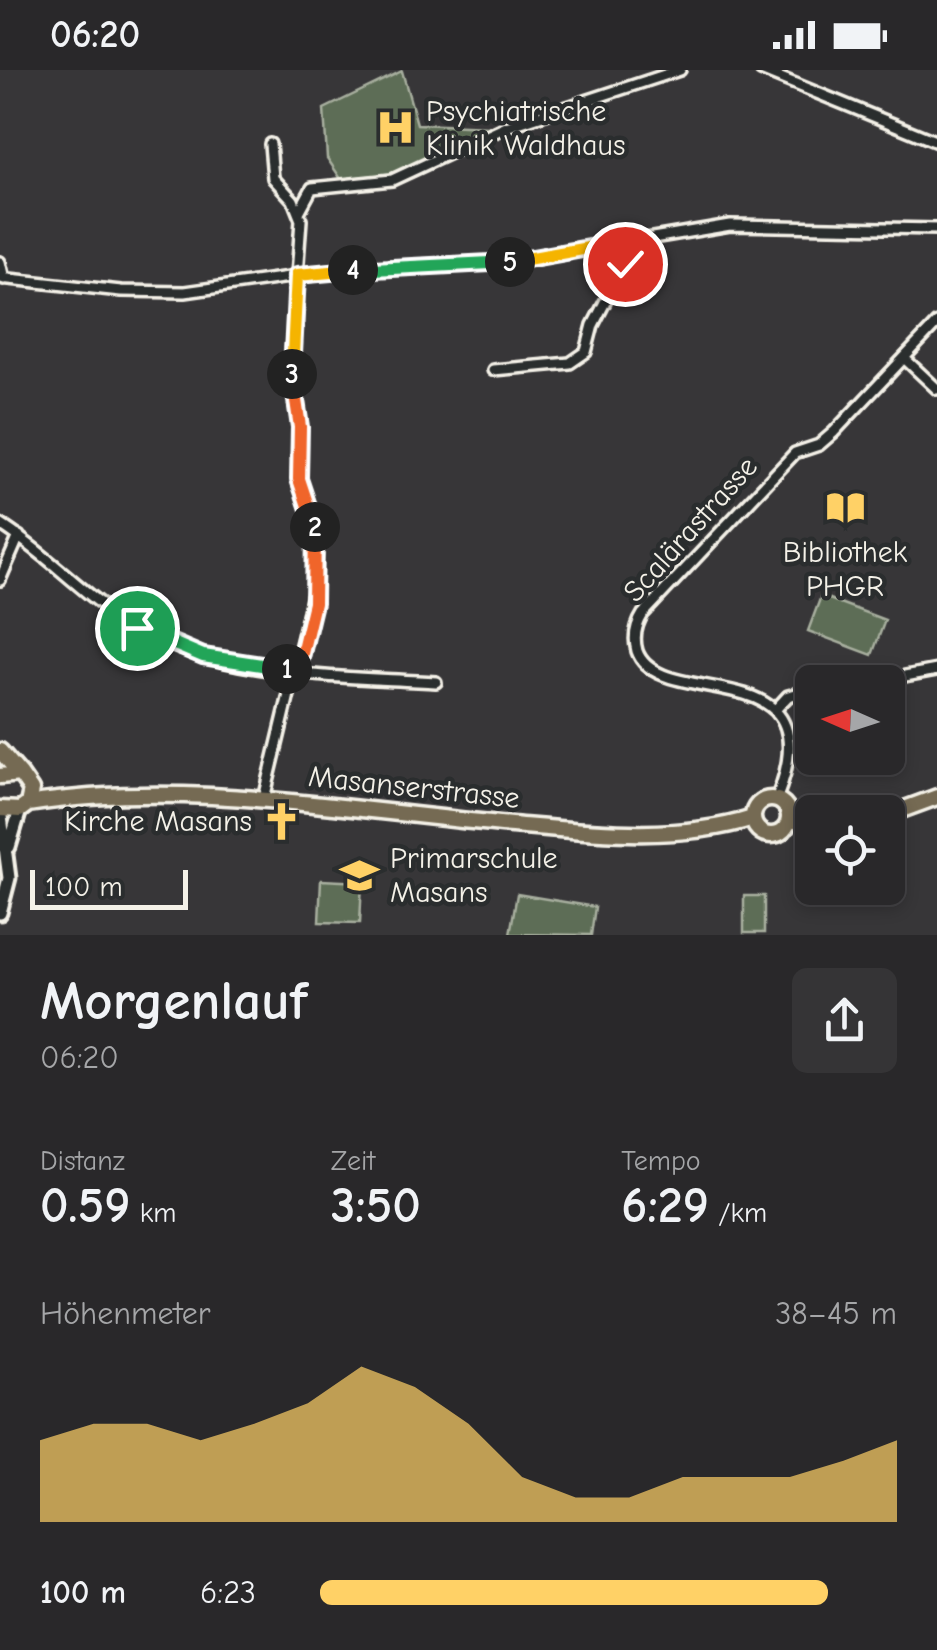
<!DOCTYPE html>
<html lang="de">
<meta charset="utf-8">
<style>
:root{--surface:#29282a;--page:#353436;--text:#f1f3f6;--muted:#a5a6a8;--line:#454447;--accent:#ffd166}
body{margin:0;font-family:"Comic Neue",sans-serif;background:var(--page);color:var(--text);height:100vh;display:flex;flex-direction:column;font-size:38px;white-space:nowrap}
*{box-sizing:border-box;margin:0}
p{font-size:32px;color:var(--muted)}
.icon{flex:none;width:55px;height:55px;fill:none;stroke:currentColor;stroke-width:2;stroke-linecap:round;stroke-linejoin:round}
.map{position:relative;height:865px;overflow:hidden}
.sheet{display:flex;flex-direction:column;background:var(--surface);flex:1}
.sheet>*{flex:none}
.needle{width:65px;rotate:273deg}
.controls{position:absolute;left:795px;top:595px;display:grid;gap:20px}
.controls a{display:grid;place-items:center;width:110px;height:110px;border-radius:15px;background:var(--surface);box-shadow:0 5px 15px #0003,0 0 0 2px var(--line);font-size:50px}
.scale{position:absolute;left:30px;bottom:25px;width:158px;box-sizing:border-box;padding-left:10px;border:5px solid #f4f1e8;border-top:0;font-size:28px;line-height:35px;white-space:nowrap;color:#f4f1e8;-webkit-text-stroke:8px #2a2d2e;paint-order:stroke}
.pin{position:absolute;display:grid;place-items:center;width:85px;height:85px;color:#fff;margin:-42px;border:5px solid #fff;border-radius:50%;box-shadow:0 2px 10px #0007}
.km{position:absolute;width:50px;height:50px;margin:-25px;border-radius:50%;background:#222;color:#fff;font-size:28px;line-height:50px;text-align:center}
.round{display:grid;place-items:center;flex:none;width:105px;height:105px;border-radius:15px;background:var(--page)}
.overview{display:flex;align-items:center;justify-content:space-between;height:170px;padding:0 40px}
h1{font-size:55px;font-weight:700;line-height:75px}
.metrics{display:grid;grid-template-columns:repeat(3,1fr);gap:15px;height:170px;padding:10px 40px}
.metrics div{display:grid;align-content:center}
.metrics b{font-size:50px;font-weight:700}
.metrics small{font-size:28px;font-weight:400}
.metrics p{font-size:28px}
.chart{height:280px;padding:20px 40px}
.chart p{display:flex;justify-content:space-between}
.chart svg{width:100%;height:180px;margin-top:10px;fill:var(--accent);opacity:.7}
ul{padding:0 40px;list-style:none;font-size:32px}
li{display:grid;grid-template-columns:160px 120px 1fr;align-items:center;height:75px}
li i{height:25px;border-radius:12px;background:var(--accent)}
.status{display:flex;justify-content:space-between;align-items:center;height:70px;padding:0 50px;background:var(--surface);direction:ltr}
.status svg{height:28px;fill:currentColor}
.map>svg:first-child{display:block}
.green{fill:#5d6d56;stroke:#a8af9f;stroke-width:2.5}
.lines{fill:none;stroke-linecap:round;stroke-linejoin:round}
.street-casing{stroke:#f4f1e8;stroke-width:16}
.secondary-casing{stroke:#f4f1e8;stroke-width:19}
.primary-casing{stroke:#f4f1e8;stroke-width:21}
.street{stroke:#2a2d2e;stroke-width:9}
.secondary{stroke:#2a2d2e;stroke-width:11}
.primary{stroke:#746b52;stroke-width:14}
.split-1-casing{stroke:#fff;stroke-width:20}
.split-2-casing{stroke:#fff;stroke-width:20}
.split-3-casing{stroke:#fff;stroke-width:20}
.split-4-casing{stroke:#fff;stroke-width:20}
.split-5-casing{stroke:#fff;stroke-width:20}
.split-6-casing{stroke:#fff;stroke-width:20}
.split-1{stroke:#22a559;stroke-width:12}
.split-2{stroke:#f0652b;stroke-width:12}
.split-3{stroke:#f0652b;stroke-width:12}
.split-4{stroke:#f5b400;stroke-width:12}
.split-5{stroke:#22a559;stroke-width:12}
.split-6{stroke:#f5b400;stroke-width:12}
.labels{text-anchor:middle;stroke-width:9;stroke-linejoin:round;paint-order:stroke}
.poi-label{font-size:30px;fill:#f4f1e8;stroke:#2a2d2e;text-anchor:start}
.street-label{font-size:30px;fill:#f4f1e8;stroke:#2a2d2e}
</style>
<div class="status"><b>06:20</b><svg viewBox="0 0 49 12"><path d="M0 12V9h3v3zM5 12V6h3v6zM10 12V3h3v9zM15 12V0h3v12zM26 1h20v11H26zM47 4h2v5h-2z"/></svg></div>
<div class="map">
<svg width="937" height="865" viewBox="0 0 937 865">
<rect width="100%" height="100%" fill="#373638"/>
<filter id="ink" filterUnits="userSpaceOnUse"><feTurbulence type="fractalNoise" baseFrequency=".01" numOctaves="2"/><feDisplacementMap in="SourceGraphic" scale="20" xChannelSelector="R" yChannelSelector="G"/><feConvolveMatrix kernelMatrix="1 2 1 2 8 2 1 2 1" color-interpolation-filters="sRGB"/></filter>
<g filter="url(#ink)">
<path class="green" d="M402 1 417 54 490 57 396 103 341 109 327 88 324 39Z
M821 526 885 550 872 585 808 561Z
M321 810 362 812 360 853 319 852Z
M517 824 595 837 591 865 510 864Z
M744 826H764V863H744Z"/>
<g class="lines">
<defs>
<path id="street" d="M761 0 937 72
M299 142 312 118 392 110 506 57 680 0
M0 192 4 209
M0 208 121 221 185 222 338 200 510 192 730 155 937 159
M904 288 937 319
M493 300 570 293 586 282 593 255 625 194 622 172
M0 454C48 484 86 528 135 557 222 609 339 606 436 612
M0 510 19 466
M873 612 937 600
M775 640 788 626 812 620
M264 729 315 516 317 468 299 409 300 357 291 290 301 150 293 130 273 108 270 74
M776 730C837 578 659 644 637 581 633 567 636 555 643 544L795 383 819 375 834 362 937 253"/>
<path id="secondary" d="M9 777 20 740
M0 843 9 808 0 739"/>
<path id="primary" d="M0 681 20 704
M0 706 20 704 31 720 28 734 20 740 0 739
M753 747a18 18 0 1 1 36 0a18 18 0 1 1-36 0Z
M28 734C188 709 351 741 512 755 590 762 678 772 753 748
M888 745 937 727
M789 750 812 754"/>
</defs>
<use href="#street" class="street-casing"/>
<use href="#secondary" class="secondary-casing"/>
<use href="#primary" class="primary-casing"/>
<use href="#street" class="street"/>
<use href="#secondary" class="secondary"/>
<use href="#primary" class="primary"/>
</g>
</g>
<g class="lines" filter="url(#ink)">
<defs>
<path id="split-1" d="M137 558 203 586 287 599"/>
<path id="split-2" d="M287 599 298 600 314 533 315 457"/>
<path id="split-3" d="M292 304 300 357 299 409 315 457"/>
<path id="split-4" d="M292 304 297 205 353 200"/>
<path id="split-5" d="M353 200 510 192"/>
<path id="split-6" d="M510 192 622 172 625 194"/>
</defs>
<use href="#split-1" class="split-1-casing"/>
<use href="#split-2" class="split-2-casing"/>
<use href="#split-3" class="split-3-casing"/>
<use href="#split-4" class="split-4-casing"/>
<use href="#split-5" class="split-5-casing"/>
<use href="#split-6" class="split-6-casing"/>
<use href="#split-1" class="split-1"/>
<use href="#split-2" class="split-2"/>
<use href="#split-3" class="split-3"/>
<use href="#split-4" class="split-4"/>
<use href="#split-5" class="split-5"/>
<use href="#split-6" class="split-6"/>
</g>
<defs>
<symbol id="hospital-bare" viewBox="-9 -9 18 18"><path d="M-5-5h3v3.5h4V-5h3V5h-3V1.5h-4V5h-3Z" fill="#ffd166" stroke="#2a2d2e" stroke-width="2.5" paint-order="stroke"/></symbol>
<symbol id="library-bare" viewBox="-9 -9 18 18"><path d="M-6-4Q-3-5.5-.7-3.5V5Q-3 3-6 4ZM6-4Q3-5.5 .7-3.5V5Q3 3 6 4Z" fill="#ffd166" stroke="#2a2d2e" stroke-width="2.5" paint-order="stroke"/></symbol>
<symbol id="church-bare" viewBox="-9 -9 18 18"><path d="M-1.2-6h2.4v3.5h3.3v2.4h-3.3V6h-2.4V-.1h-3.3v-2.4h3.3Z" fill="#ffd166" stroke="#2a2d2e" stroke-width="2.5" paint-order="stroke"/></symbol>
<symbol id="school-bare" viewBox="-9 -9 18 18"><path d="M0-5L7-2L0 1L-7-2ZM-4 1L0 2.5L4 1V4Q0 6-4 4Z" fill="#ffd166" stroke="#2a2d2e" stroke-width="2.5" paint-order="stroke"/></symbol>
</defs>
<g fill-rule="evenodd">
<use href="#hospital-bare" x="368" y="30" width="55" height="55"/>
<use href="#library-bare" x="818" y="410" width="55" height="55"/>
<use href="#church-bare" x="254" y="724" width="55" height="55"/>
<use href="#school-bare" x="332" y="778" width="55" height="55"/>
</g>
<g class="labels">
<g class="poi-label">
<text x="426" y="51">Psychiatrische<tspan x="426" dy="34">Klinik Waldhaus</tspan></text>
<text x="845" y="492" text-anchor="middle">Bibliothek<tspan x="845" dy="34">PHGR</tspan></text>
<text x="252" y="761" text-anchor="end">Kirche Masans</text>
<text x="390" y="798">Primarschule<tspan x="390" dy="34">Masans</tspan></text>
</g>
<g class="street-label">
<text transform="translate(690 459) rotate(-48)" y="10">Scalärastrasse</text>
<text transform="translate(414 717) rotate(6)" y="10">Masanserstrasse</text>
</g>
</g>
</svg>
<div class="controls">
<a><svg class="needle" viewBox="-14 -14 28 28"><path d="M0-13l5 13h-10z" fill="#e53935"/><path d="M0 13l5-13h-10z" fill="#a5a6a8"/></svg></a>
<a><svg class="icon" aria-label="locate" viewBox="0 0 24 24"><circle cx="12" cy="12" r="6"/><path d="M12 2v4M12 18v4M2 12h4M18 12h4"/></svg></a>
</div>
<div class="scale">100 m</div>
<div class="pin" style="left:137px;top:558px;background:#1e9e55"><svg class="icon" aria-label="arrive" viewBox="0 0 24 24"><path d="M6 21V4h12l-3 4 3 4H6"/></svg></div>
<div class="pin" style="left:625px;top:194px;background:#d93025"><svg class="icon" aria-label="check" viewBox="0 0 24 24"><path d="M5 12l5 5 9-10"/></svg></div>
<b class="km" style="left:287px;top:599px">1</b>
<b class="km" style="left:315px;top:457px">2</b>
<b class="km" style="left:292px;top:304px">3</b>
<b class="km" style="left:353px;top:200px">4</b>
<b class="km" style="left:510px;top:192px">5</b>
</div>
<section class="sheet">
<div class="overview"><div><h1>Morgenlauf</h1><p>06:20</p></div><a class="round"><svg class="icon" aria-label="share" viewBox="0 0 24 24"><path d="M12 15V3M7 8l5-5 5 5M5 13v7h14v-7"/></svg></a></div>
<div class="metrics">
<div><p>Distanz</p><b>0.59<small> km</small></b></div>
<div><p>Zeit</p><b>3:50</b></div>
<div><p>Tempo</p><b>6:29<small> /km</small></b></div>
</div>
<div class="chart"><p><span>Höhenmeter</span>38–45 m</p>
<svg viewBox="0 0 160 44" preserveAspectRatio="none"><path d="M0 44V24L10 20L20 20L30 24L40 20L50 15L60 6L70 11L80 20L90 33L100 38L110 38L120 33L130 33L140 33L150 29L160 24V44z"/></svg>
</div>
<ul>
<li><b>100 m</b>6:23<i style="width:88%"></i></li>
</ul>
</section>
